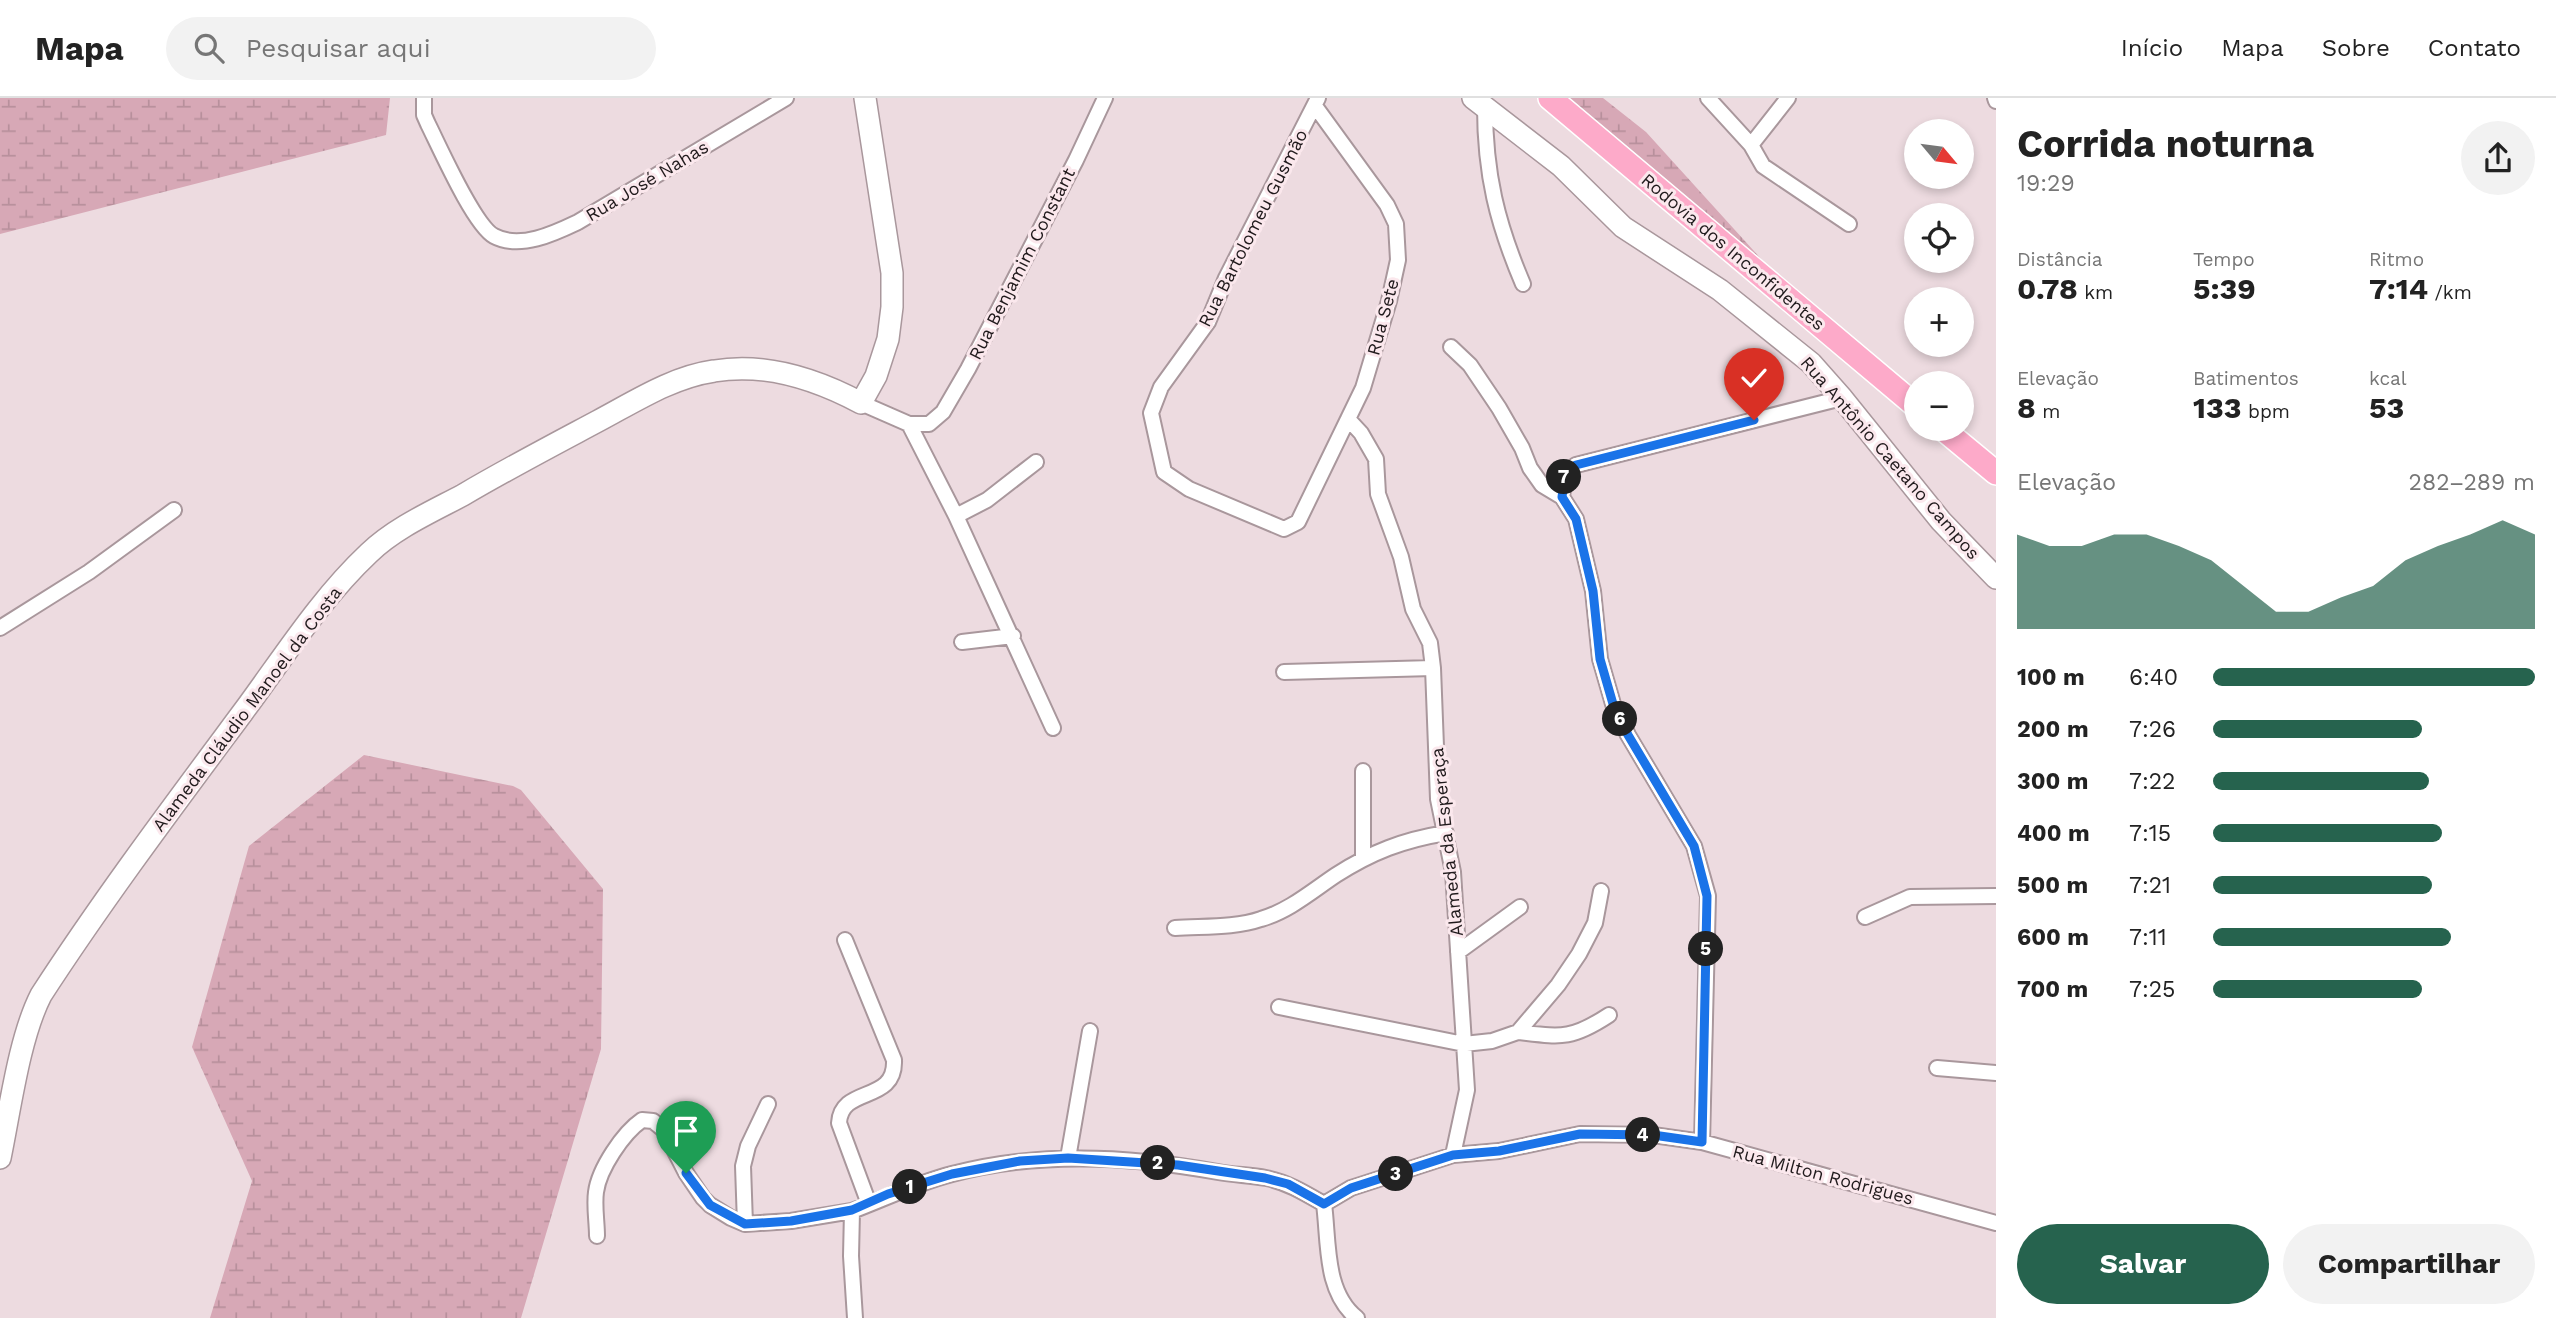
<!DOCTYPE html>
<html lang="pt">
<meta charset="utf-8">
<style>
:root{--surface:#fff;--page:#f2f2f2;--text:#222;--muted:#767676;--line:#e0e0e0;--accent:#26634e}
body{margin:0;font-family:"Work Sans",sans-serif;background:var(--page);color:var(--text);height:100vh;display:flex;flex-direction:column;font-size:26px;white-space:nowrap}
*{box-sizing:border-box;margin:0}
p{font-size:23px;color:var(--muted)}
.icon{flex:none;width:38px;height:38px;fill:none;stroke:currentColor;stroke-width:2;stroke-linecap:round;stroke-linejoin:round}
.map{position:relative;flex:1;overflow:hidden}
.sheet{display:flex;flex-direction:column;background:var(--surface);width:560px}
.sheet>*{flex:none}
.needle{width:46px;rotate:119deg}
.tools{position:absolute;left:1904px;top:21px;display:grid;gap:14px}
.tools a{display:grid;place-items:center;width:70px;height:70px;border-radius:50%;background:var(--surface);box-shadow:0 4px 10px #0003;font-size:35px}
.pin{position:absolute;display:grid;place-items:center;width:60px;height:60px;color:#fff;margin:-72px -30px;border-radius:50% 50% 50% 0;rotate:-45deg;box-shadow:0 0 7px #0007}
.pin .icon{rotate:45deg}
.km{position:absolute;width:35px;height:35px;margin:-18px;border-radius:50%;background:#222;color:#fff;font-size:19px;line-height:35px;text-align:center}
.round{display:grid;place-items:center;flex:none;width:74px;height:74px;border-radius:37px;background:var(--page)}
.overview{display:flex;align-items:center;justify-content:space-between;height:119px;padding:0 21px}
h1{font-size:38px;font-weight:700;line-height:52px}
.stats{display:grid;grid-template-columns:repeat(3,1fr);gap:10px;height:119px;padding:7px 21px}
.stats div{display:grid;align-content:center}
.stats b{font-size:30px;font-weight:700}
.stats small{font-size:19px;font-weight:400}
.stats p{font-size:19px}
.chart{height:196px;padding:14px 21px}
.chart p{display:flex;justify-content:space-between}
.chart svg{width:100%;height:126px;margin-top:7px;fill:var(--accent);opacity:.7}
.cta{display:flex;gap:14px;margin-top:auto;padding:14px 21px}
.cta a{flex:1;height:80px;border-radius:42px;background:var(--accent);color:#fff;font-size:28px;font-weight:700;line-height:80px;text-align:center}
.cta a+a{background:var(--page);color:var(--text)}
ul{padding:0 21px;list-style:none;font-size:23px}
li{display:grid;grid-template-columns:112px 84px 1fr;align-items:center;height:52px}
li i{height:18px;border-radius:9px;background:var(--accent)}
header{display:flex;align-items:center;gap:42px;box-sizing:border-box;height:98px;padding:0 35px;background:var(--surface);border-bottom:2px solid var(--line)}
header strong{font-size:33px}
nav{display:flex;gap:38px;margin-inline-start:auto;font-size:24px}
.search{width:490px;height:63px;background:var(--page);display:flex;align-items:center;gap:18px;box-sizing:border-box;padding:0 24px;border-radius:38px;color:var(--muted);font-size:26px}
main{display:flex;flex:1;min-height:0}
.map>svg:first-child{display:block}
.wetland{fill:url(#wetland-marsh)}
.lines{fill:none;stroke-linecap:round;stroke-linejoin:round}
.street-casing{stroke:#a9979c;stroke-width:18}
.secondary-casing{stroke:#a9979c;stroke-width:24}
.primary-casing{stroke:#fff;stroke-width:26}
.street{stroke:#fff;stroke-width:14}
.secondary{stroke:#fff;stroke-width:21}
.primary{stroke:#fdaac9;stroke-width:23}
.route-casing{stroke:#fff;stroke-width:14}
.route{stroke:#1a73e8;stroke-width:9}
.labels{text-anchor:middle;stroke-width:6;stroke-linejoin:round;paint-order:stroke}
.street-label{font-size:18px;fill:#201a1c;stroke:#fbe8ed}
</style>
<header>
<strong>Mapa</strong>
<div class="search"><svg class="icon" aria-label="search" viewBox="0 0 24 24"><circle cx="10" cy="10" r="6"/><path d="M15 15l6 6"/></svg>Pesquisar aqui</div>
<nav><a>Início</a><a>Mapa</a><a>Sobre</a><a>Contato</a></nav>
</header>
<main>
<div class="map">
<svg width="1996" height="1220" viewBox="0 0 1996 1220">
<defs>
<pattern id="wetland-marsh" width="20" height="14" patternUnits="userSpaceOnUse" patternTransform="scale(1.75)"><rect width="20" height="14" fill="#d7a8b6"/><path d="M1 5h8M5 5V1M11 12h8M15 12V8" fill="none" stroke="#b8909c"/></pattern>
</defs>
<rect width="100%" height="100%" fill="#eddbe0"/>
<path class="wetland" d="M0 0H390L386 37 0 136Z
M1556 0H1603L1646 34 1773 174Z
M364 657 513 688 521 692 603 791 601 951 521 1220H210L252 1083 192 949 249 748Z"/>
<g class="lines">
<defs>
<path id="street" d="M424 0V17L428 26C440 50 474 127 494 138 520 152 555 135 578 124L786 0
M1708 0 1751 47 1763 68 1849 126
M1995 0 1996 3
M1315 8 1387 107 1396 126 1398 162 1389 203 1363 290 1298 424 1284 431 1189 391 1164 374 1151 315 1161 289 1208 224 1226 180 1318 0
M1485 9C1485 76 1497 125 1523 186
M1751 47 1788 0
M1451 249 1470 267 1499 310 1522 350 1530 370 1542 387 1562 399 1576 421 1593 493 1600 561 1613 606 1628 637 1694 748 1708 798 1702 1044
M861 305 909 326H929L943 314 968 271 1076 62 1105 0
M1348 321 1361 335 1376 361 1378 396 1401 459 1413 511 1430 545 1433 570 1438 701 1453 774 1467 992 1453 1057
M909 326 956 418 1053 630
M1562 399 1565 376 1576 367 1842 300
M956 418 987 402 1036 364
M0 530 89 474 174 412
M962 544 1013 538
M1284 574 1433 570
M1363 761V673
M1865 819 1910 799 1996 798
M1175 830C1202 828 1235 830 1261 821 1289 813 1312 793 1336 777 1372 754 1403 742 1446 735
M845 842 894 962C896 1006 841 987 839 1025L869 1106
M1458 854 1520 809
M1279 909 1464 946 1492 943 1518 934 1558 887 1579 856 1595 825 1601 793
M1518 934C1561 939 1571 942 1609 917
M1937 970 1996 975
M1068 1060 1090 933
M1324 1106 1351 1090 1453 1057 1499 1053 1580 1036 1653 1037 1702 1044 1996 1125
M745 1126 743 1068 748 1048 768 1006
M597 1138C597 1124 594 1108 596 1094 599 1071 623 1035 642 1022L653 1023 664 1032 686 1075 703 1100 710 1107 731 1120 745 1126 791 1123 852 1113
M855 1220 851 1158 852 1113C886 1100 917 1085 952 1076 1038 1053 1131 1058 1218 1074 1234 1077 1250 1077 1266 1080 1287 1084 1305 1095 1324 1106 1329 1143 1324 1194 1357 1220"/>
<path id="secondary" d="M1473 0 1561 68 1623 129 1720 192 1811 265 1842 300 1941 423 1996 480
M0 1060C10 1012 19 940 41 897 104 800 174 707 243 614 283 560 320 501 369 455 395 430 431 414 463 397 507 371 553 347 598 323 634 304 672 279 714 273 766 264 816 281 861 305L876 278 888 241 892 209V175L865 0"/>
<path id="primary" d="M1550 0 1916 308
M1943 331 1996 375"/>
</defs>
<use href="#street" class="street-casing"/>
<use href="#secondary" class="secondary-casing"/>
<use href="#primary" class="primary-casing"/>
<use href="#street" class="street"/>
<use href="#secondary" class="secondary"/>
<use href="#primary" class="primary"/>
</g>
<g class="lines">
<defs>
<path id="route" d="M686 1075 710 1107 745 1126 791 1123 852 1112 888 1096 952 1076 1020 1063 1068 1060 1178 1067 1265 1080 1288 1086 1324 1106 1351 1090 1453 1057 1499 1053 1580 1036 1653 1037 1702 1044 1707 798 1694 748 1628 637 1613 606 1600 561 1593 493 1576 421 1562 399 1565 376 1576 367 1754 322"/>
</defs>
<use href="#route" class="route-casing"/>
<use href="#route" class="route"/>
</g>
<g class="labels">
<g class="street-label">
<text transform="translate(647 83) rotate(-31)" y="6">Rua José Nahas</text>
<text transform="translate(1253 130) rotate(-63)" y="6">Rua Bartolomeu Gusmão</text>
<text transform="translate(1733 154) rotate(40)" y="6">Rodovia dos Inconfidentes</text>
<text transform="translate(1022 166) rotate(-63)" y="6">Rua Benjamim Constant</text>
<text transform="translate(1383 219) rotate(-75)" y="6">Rua Sete</text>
<text transform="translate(1890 360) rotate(49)" y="6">Rua Antônio Caetano Campos</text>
<text transform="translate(247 611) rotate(-53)" y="6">Alameda Cláudio Manoel da Costa</text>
<text transform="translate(1447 744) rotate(-96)" y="6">Alameda da Esperaça</text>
<text transform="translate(1823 1077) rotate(15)" y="6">Rua Milton Rodrigues</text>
</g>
</g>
</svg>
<div class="tools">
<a><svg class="needle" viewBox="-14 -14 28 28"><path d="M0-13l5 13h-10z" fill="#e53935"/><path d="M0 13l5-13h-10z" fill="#767676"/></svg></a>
<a><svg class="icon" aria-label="locate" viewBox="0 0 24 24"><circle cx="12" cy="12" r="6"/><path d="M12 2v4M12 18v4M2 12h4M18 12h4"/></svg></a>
<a>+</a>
<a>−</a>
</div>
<div class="pin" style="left:686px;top:1075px;background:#1e9e55"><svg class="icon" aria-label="arrive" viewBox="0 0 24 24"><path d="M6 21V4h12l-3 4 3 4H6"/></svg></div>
<div class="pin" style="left:1754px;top:322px;background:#d93025"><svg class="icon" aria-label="check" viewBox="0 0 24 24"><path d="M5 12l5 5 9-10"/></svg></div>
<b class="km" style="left:910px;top:1089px">1</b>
<b class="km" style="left:1158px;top:1065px">2</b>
<b class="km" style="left:1396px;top:1076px">3</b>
<b class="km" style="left:1643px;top:1037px">4</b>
<b class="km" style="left:1706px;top:851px">5</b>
<b class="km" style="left:1620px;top:621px">6</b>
<b class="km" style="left:1564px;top:379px">7</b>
</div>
<section class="sheet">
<div class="overview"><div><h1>Corrida noturna</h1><p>19:29</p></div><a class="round"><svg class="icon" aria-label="share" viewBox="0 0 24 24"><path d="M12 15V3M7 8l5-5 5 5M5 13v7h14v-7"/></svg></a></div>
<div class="stats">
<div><p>Distância</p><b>0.78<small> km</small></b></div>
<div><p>Tempo</p><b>5:39</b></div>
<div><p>Ritmo</p><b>7:14<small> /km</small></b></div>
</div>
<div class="stats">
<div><p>Elevação</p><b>8<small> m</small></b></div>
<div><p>Batimentos</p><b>133<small> bpm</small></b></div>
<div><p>kcal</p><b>53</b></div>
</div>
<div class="chart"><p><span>Elevação</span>282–289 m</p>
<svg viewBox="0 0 160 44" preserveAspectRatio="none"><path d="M0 44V11L10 15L20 15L30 11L40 11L50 15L60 20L70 29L80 38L90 38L100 33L110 29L120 20L130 15L140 11L150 6L160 11V44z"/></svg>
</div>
<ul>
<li><b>100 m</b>6:40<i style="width:100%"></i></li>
<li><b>200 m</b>7:26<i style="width:65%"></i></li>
<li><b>300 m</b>7:22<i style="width:67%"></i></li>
<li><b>400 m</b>7:15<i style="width:71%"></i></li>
<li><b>500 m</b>7:21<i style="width:68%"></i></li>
<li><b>600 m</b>7:11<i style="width:74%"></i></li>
<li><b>700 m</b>7:25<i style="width:65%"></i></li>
</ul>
<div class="cta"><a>Salvar</a><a>Compartilhar</a></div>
</section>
</main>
